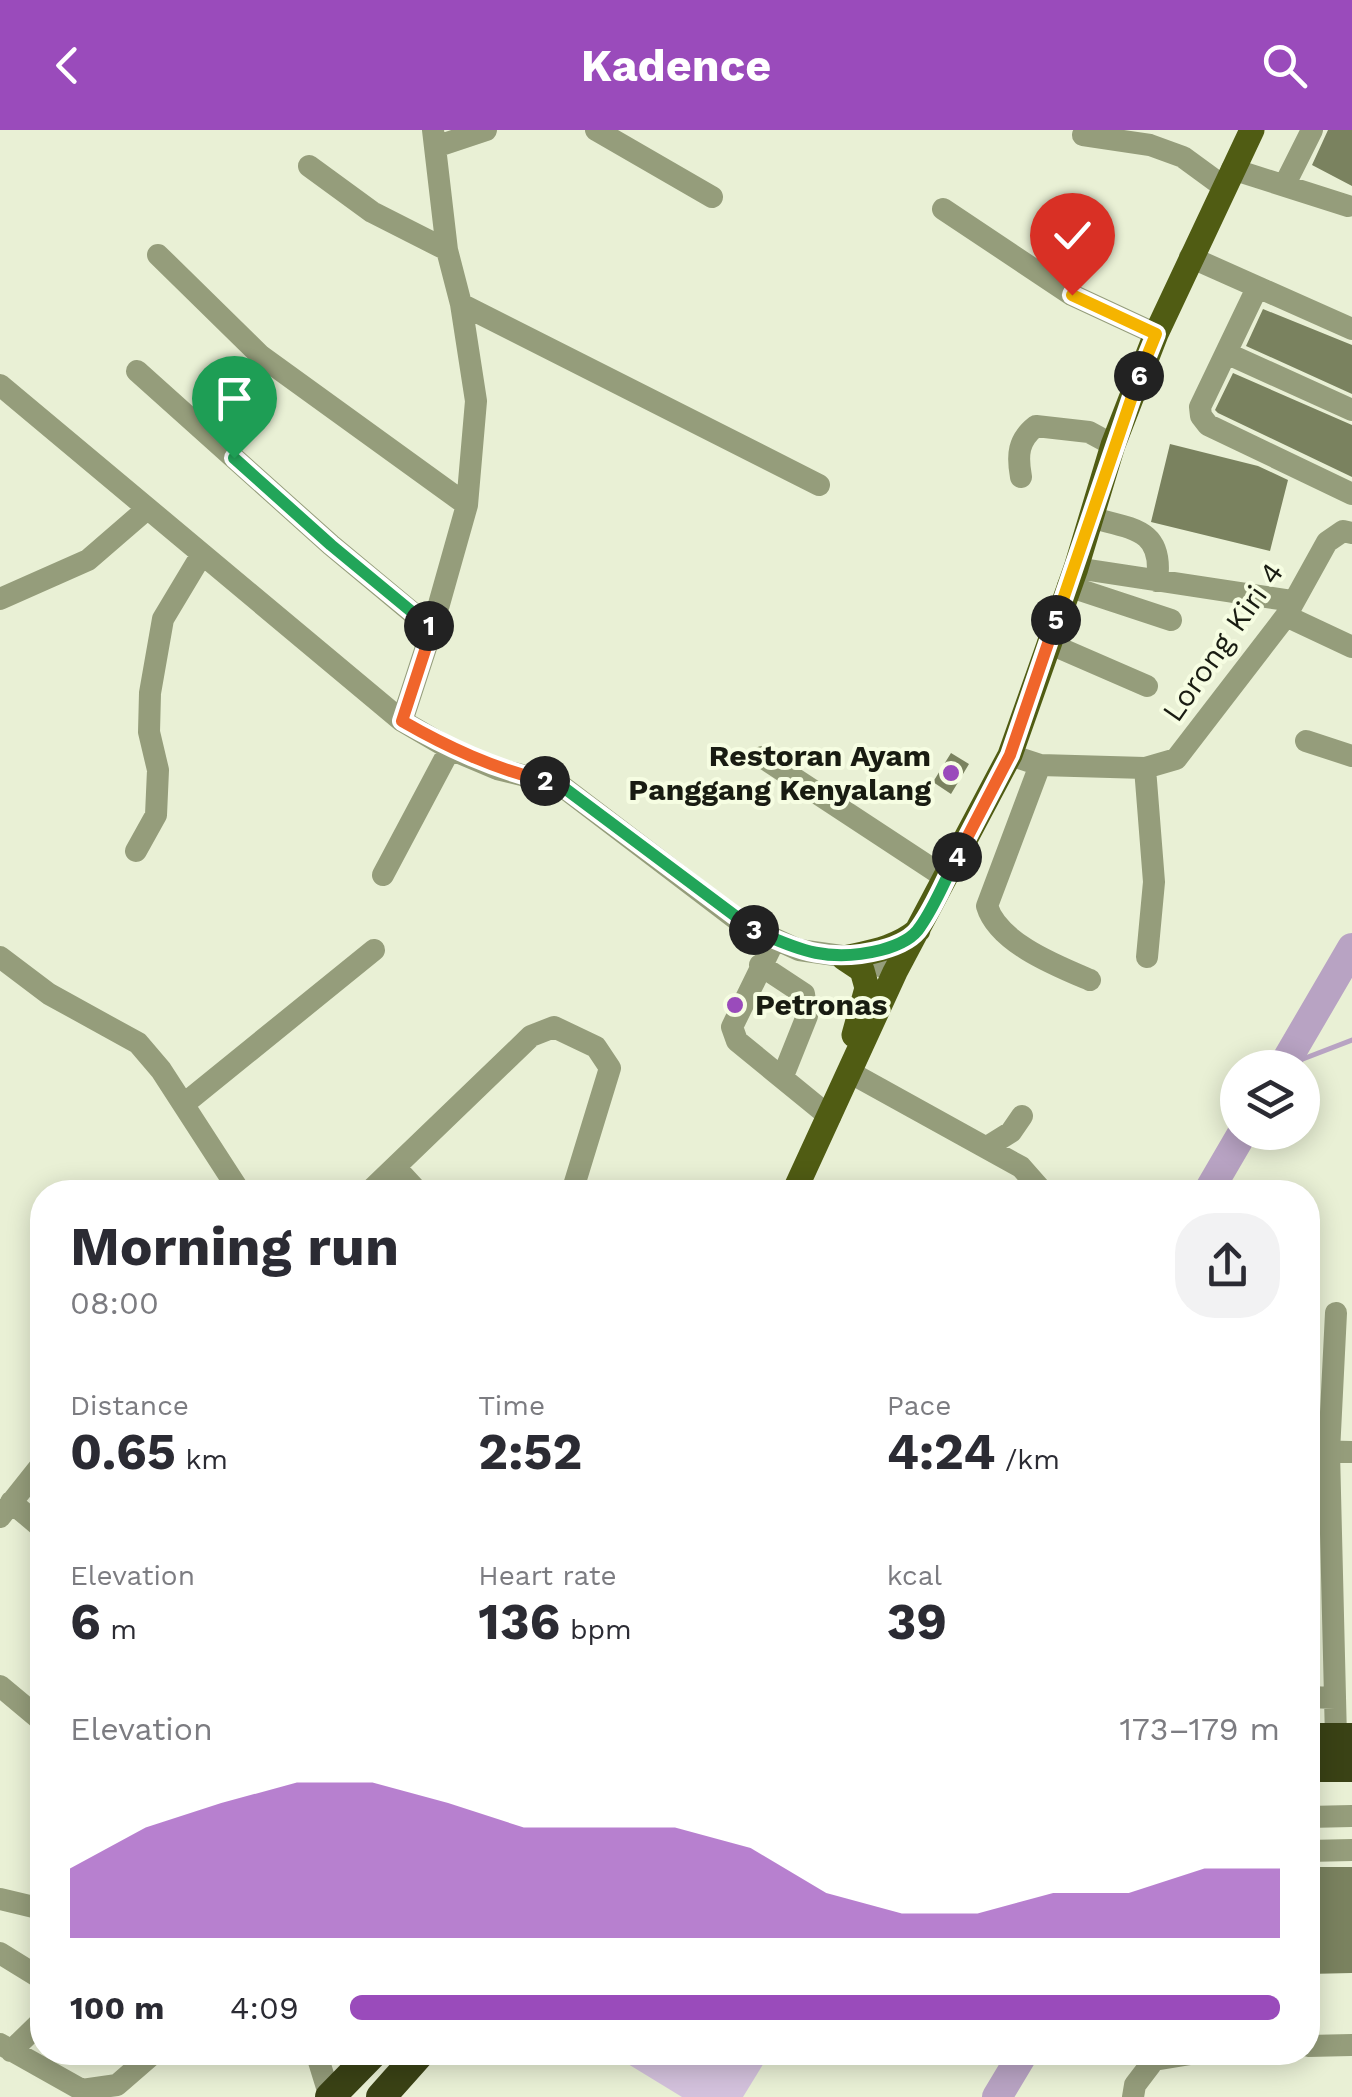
<!DOCTYPE html>
<meta charset="utf-8">
<style>
:root{--surface:#fff;--page:#f2f2f3;--text:#2b2b33;--muted:#7c7c81;--accent:#9a4bbb}
body{margin:0;font-family:"Work Sans",sans-serif;background:var(--page);color:var(--text);height:100vh;display:flex;flex-direction:column;font-size:38px;white-space:nowrap}
*{box-sizing:border-box;margin:0}
p{font-size:32px;color:var(--muted)}
.icon{flex:none;width:55px;height:55px;fill:none;stroke:currentColor;stroke-width:2;stroke-linecap:round;stroke-linejoin:round}
.map{position:relative;flex:1;overflow:hidden}
.panel{position:absolute;left:30px;top:1050px;width:1290px;height:885px;display:flex;flex-direction:column;background:var(--surface);border-radius:40px;box-shadow:0 5px 25px #0003}
.panel>*{flex:none}
.buttons{position:absolute;left:1220px;top:920px;display:grid;gap:20px}
.buttons a{display:grid;place-items:center;width:100px;height:100px;border-radius:50%;background:var(--surface);box-shadow:0 5px 25px #0003;font-size:50px}
.pin{position:absolute;display:grid;place-items:center;width:85px;height:85px;color:#fff;margin:-102px -42px;border-radius:50% 50% 50% 0;rotate:-45deg;box-shadow:0 0 10px #0007}
.pin .icon{rotate:45deg}
.km{position:absolute;width:50px;height:50px;margin:-25px;border-radius:50%;background:#222;color:#fff;font-size:28px;line-height:50px;text-align:center}
.round{display:grid;place-items:center;flex:none;width:105px;height:105px;border-radius:40px;background:var(--page)}
.head{display:flex;align-items:center;justify-content:space-between;height:170px;padding:0 40px}
h1{font-size:55px;font-weight:700;line-height:75px}
.figures{display:grid;grid-template-columns:repeat(3,1fr);gap:15px;height:170px;padding:10px 40px}
.figures div{display:grid;align-content:center}
.figures b{font-size:50px;font-weight:700}
.figures small{font-size:28px;font-weight:400}
.figures p{font-size:28px}
.chart{height:280px;padding:20px 40px}
.chart p{display:flex;justify-content:space-between}
.chart svg{width:100%;height:180px;margin-top:10px;fill:var(--accent);opacity:.7}
ul{padding:0 40px;list-style:none;font-size:32px}
li{display:grid;grid-template-columns:160px 120px 1fr;align-items:center;height:75px}
li i{height:25px;border-radius:12px;background:var(--accent)}
header{display:flex;justify-content:space-between;align-items:center;height:130px;padding:0 40px;background:var(--accent);color:#fff;font-size:45px;font-weight:700}
.map>svg:first-child{display:block}
.green{fill:#d3c1dc}
.lines{fill:none;stroke-linecap:round;stroke-linejoin:round}
.stream{stroke:#b8a3c3;stroke-width:5}
.river{stroke:#b8a3c3;stroke-width:30}
.building{fill:#7a825f}
.minor{stroke:#959d7b;stroke-width:22}
.major{stroke:#505c13;stroke-width:25}
.highway{stroke:#3a4215;stroke-width:30}
.split-1-casing{stroke:#fff;stroke-width:20}
.split-2-casing{stroke:#fff;stroke-width:20}
.split-3-casing{stroke:#fff;stroke-width:20}
.split-4-casing{stroke:#fff;stroke-width:20}
.split-5-casing{stroke:#fff;stroke-width:20}
.split-6-casing{stroke:#fff;stroke-width:20}
.split-7-casing{stroke:#fff;stroke-width:20}
.split-1{stroke:#22a559;stroke-width:12}
.split-2{stroke:#f0652b;stroke-width:12}
.split-3{stroke:#22a559;stroke-width:12}
.split-4{stroke:#22a559;stroke-width:12}
.split-5{stroke:#f0652b;stroke-width:12}
.split-6{stroke:#f5b400;stroke-width:12}
.split-7{stroke:#f5b400;stroke-width:12}
.poi-dot{fill:#9a4bbb;stroke:#f6fde2;stroke-width:4}
.labels{text-anchor:middle;stroke-width:8;stroke-linejoin:round;paint-order:stroke}
.street-label{font-size:30px;fill:#191c12;stroke:#f6fde2}
.poi-label{font-size:30px;font-weight:bold;fill:#191c12;stroke:#f6fde2;text-anchor:end}
</style>
<header><svg class="icon" aria-label="back" viewBox="0 0 24 24"><path d="M15 5l-7 7 7 7"/></svg>Kadence<svg class="icon" aria-label="search" viewBox="0 0 24 24"><circle cx="10" cy="10" r="6"/><path d="M15 15l6 6"/></svg></header>
<div class="map">
<svg width="1352" height="1967" viewBox="0 0 1352 1967">
<rect width="100%" height="100%" fill="#e9f0d5"/>
<path class="green" d="M610 1923H770L743 1967H682Z"/>
<g class="lines">
<path class="stream" d="M1282 937 1352 910"/>
<path class="river" d="M1282 938 1352 818
M1208 1062 1243 1002
M997 1967 1024 1922"/>
</g>
<path class="building" d="M1328 0H1352V56L1312 35Z
M1263 179 1352 215V264L1246 216Z
M1233 243 1352 295V347L1218 283 1215 280Z
M1170 314 1258 336 1288 350 1270 421 1151 392Z
M951 623 969 634 951 664 933 652Z
M1308 1737H1352V1843L1308 1844Z"/>
<g class="lines">
<path class="minor" d="M433 0 447 120
M596 0 712 67
M1083 5 1150 15 1183 27 1224 57
M435 17 486 0
M309 36 372 82 447 120 461 174 476 271 467 375 432 499 402 591
M1232 39 1348 76
M1285 54 1312 0
M943 79 1072 165 1156 204
M158 125 261 226 467 375
M1190 127 1352 199
M1257 158 1200 277 1201 286 1208 295 1352 364
M461 174 819 355
M1226 223 1352 280
M137 241 331 415 432 499
M0 255 402 591 450 619 497 639 559 654 744 795 799 820 863 829 895 842
M1021 347C1017 325 1018 310 1036 296L1089 302 1113 315
M1092 388C1133 399 1164 399 1157 451
M1076 438 1293 471
M1068 456 1171 490
M0 469 88 430 147 379
M1286 486 1352 517
M1048 513 1147 556
M1306 611 1352 626
M1010 625 1040 635 1145 638 1176 629 1286 486 1327 412 1343 401 1352 403
M762 627 946 748
M1040 635 987 776C998 813 1057 836 1090 850
M1145 638 1154 752 1147 827
M136 721 156 685 158 640 149 602 150 563 163 489 202 424
M383 745 450 619
M775 809 732 897 737 911 830 987
M0 827 49 864 138 913 161 940 240 1062
M760 835 804 864 807 886 783 946
M851 943 1021 1037 1043 1062
M184 974 374 820
M987 1017 1011 1002 1022 986
M395 1037 418 1062
M369 1062 531 906 554 897 596 917 610 938 572 1062
M1308 1321 1352 1322
M11 1372 42 1398
M0 1387 42 1334
M0 1556 42 1591
M1308 1567 1335 1568
M1336 1608 1329 1322 1336 1183
M1308 1687 1352 1686
M1308 1721 1352 1720
M0 1769 42 1779
M0 1823 42 1849
M0 1914 82 1960 117 1955 155 1922
M1308 1916 1352 1915
M11 1921 42 1891
M316 1922 330 1967
M1133 1967 1135 1955 1154 1930 1203 1922"/>
<path class="major" d="M844 828 862 840 867 858 854 905
M844 828C871 822 897 818 918 800
M794 1062 895 842 1010 625 1076 438 1113 315 1156 204 1252 0"/>
<path class="highway" d="M1308 1608H1352
M1308 1637H1352
M330 1967 374 1922
M381 1967 421 1922"/>
</g>
<g class="lines">
<defs>
<path id="split-1" d="M234 328 331 415 429 496"/>
<path id="split-2" d="M429 496 432 499 402 591C449 618 493 638 545 651"/>
<path id="split-3" d="M545 651 559 654 754 800"/>
<path id="split-4" d="M754 800C800 821 830 833 881 820 896 816 912 810 920 797 935 776 945 750 957 727"/>
<path id="split-5" d="M957 727 1010 625 1056 490"/>
<path id="split-6" d="M1056 490 1139 246"/>
<path id="split-7" d="M1072 165 1156 204 1139 246"/>
</defs>
<use href="#split-1" class="split-1-casing"/>
<use href="#split-2" class="split-2-casing"/>
<use href="#split-3" class="split-3-casing"/>
<use href="#split-4" class="split-4-casing"/>
<use href="#split-5" class="split-5-casing"/>
<use href="#split-6" class="split-6-casing"/>
<use href="#split-7" class="split-7-casing"/>
<use href="#split-1" class="split-1"/>
<use href="#split-2" class="split-2"/>
<use href="#split-3" class="split-3"/>
<use href="#split-4" class="split-4"/>
<use href="#split-5" class="split-5"/>
<use href="#split-6" class="split-6"/>
<use href="#split-7" class="split-7"/>
</g>
<g class="poi-dot">
<circle cx="951" cy="643" r="10"/>
<circle cx="735" cy="875" r="10"/>
</g>
<g class="labels">
<g class="street-label">
<text transform="translate(1223 512) rotate(-55)" y="10">Lorong Kiri 4</text>
</g>
<g class="poi-label">
<text x="931" y="636">Restoran Ayam<tspan x="931" dy="34">Panggang Kenyalang</tspan></text>
<text x="755" y="885" text-anchor="start">Petronas</text>
</g>
</g>
</svg>
<div class="buttons">
<a><svg class="icon" aria-label="layers" viewBox="0 0 24 24"><path d="M12 4l9 5-9 5-9-5zM3 14l9 5 9-5"/></svg></a>
</div>
<div class="pin" style="left:234px;top:328px;background:#1e9e55"><svg class="icon" aria-label="arrive" viewBox="0 0 24 24"><path d="M6 21V4h12l-3 4 3 4H6"/></svg></div>
<div class="pin" style="left:1072px;top:165px;background:#d93025"><svg class="icon" aria-label="check" viewBox="0 0 24 24"><path d="M5 12l5 5 9-10"/></svg></div>
<b class="km" style="left:429px;top:496px">1</b>
<b class="km" style="left:545px;top:651px">2</b>
<b class="km" style="left:754px;top:800px">3</b>
<b class="km" style="left:957px;top:727px">4</b>
<b class="km" style="left:1056px;top:490px">5</b>
<b class="km" style="left:1139px;top:246px">6</b>
<section class="panel">
<div class="head"><div><h1>Morning run</h1><p>08:00</p></div><a class="round"><svg class="icon" aria-label="share" viewBox="0 0 24 24"><path d="M12 15V3M7 8l5-5 5 5M5 13v7h14v-7"/></svg></a></div>
<div class="figures">
<div><p>Distance</p><b>0.65<small> km</small></b></div>
<div><p>Time</p><b>2:52</b></div>
<div><p>Pace</p><b>4:24<small> /km</small></b></div>
</div>
<div class="figures">
<div><p>Elevation</p><b>6<small> m</small></b></div>
<div><p>Heart rate</p><b>136<small> bpm</small></b></div>
<div><p>kcal</p><b>39</b></div>
</div>
<div class="chart"><p><span>Elevation</span>173–179 m</p>
<svg viewBox="0 0 160 44" preserveAspectRatio="none"><path d="M0 44V27L10 17L20 11L30 6L40 6L50 11L60 17L70 17L80 17L90 22L100 33L110 38L120 38L130 33L140 33L150 27L160 27V44z"/></svg>
</div>
<ul>
<li><b>100 m</b>4:09<i style="width:100%"></i></li>
</ul>
</section>
</div>
